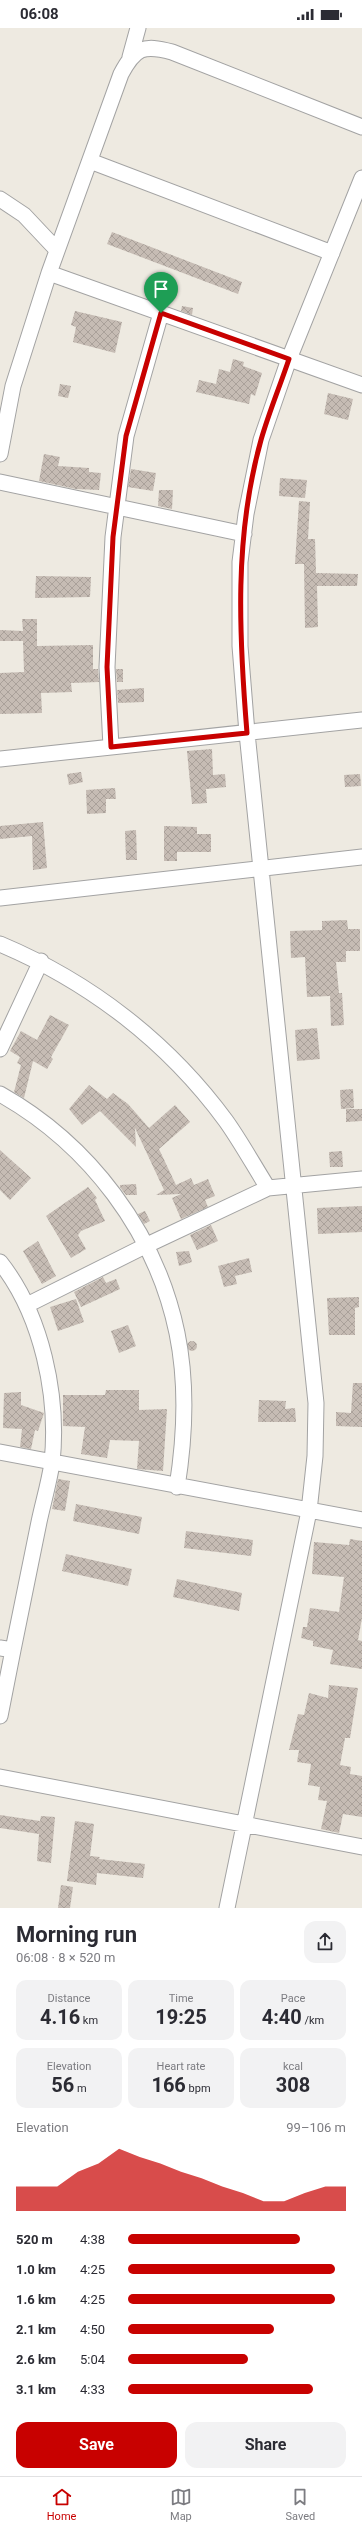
<!DOCTYPE html>
<meta charset="utf-8">
<style>
:root{--surface:#fff;--page:#f2f2f3;--text:#2b2b33;--muted:#7c7c81;--line:#e1e1e2;--accent:#c80100}
body{margin:0;font-family:Roboto,sans-serif;background:var(--page);color:var(--text);height:100vh;display:flex;flex-direction:column;font-size:15px;white-space:nowrap}
*{box-sizing:border-box;margin:0}
p{font-size:13px;color:var(--muted)}
.icon{flex:none;width:22px;height:22px;fill:none;stroke:currentColor;stroke-width:2;stroke-linecap:round;stroke-linejoin:round}
.map{position:relative;height:1880px;overflow:hidden}
.side{display:flex;flex-direction:column;background:var(--surface);flex:1}
.side>*{flex:none}
.pin{position:absolute;display:grid;place-items:center;width:34px;height:34px;color:#fff;margin:-41px -17px;border-radius:50% 50% 50% 0;rotate:-45deg;box-shadow:0 0 4px #0007}
.pin .icon{rotate:45deg}
.round{display:grid;place-items:center;flex:none;width:42px;height:42px;border-radius:12px;background:var(--page)}
.summary{display:flex;align-items:center;justify-content:space-between;height:68px;padding:0 16px}
h1{font-size:22px;font-weight:700;line-height:30px}
.metrics{display:grid;grid-template-columns:repeat(3,1fr);gap:6px;height:68px;padding:4px 16px}
.metrics div{display:grid;align-content:center;border-radius:10px;background:var(--page);text-align:center}
.metrics b{font-size:20px;font-weight:700}
.metrics small{font-size:11px;font-weight:400}
.metrics p{font-size:11px}
.chart{height:112px;padding:8px 16px}
.chart p{display:flex;justify-content:space-between}
.chart svg{width:100%;height:72px;margin-top:4px;fill:var(--accent);opacity:.7}
.button{display:flex;gap:8px;margin-top:auto;padding:8px 16px}
.button a{flex:1;height:46px;border-radius:12px;background:var(--accent);color:#fff;font-size:16px;font-weight:700;line-height:46px;text-align:center}
.button a+a{background:var(--page);color:var(--text)}
ul{padding:0 16px;list-style:none;font-size:13px}
li{display:grid;grid-template-columns:64px 48px 1fr;align-items:center;height:30px}
li i{height:10px;border-radius:5px;background:var(--accent)}
.status{display:flex;justify-content:space-between;align-items:center;height:28px;padding:0 20px;background:var(--surface);direction:ltr}
.status svg{height:11px;fill:currentColor}
.tabs{display:flex;justify-content:space-around;align-items:center;height:56px;border-top:1px solid var(--line);background:var(--surface);font-size:11px;color:var(--muted)}
.tabs a{display:grid;justify-items:center;gap:2px}
.tabs .on{color:var(--accent)}
.map>svg:first-child{display:block}
.building{fill:url(#building-cross-hatch)}
.lines{fill:none;stroke-linecap:round;stroke-linejoin:round}
.minor-casing{stroke:#a3a3a3;stroke-width:17}
.minor{stroke:#fff;stroke-width:15}
.route-casing{stroke:#fff;stroke-width:8}
.route{stroke:#c80100;stroke-width:5}
</style>
<div class="status"><b>06:08</b><svg viewBox="0 0 49 12"><path d="M0 12V9h3v3zM5 12V6h3v6zM10 12V3h3v9zM15 12V0h3v12zM26 1h20v11H26zM47 4h2v5h-2z"/></svg></div>
<div class="map">
<svg width="362" height="1880" viewBox="0 0 362 1880">
<defs>
<pattern id="building-cross-hatch" width="8" height="8" patternUnits="userSpaceOnUse"><rect width="8" height="8" fill="#c6bcb4"/><path d="M0 0l8 8M0 8l8-8" fill="none" stroke="#aaa19a"/></pattern>
</defs>
<rect width="100%" height="100%" fill="#eeeae1"/>
<path class="building" d="M112 204 242 254 238 266 107 216Z
M182 278 193 280 192 287 181 283Z
M75 283 122 294 115 325 73 314 76 299 71 297Z
M233 331 244 334 243 338 262 345 255 368 251 366 249 376 196 364 199 352 216 356 219 341 230 344Z
M60 356 71 358 68 370 58 368Z
M328 365 353 371 348 392 324 386Z
M44 426 60 429 58 438 89 440V444L101 445 99 462 76 461 39 453Z
M131 441 156 445 153 463 128 459Z
M280 450 307 452 305 470 279 468Z
M159 462H173L172 481 158 478Z
M299 473 310 474 308 511H315L316 545 358 546 357 558H317L318 599 305 600 304 536H295Z
M36 548 91 549 90 569 35 570Z
M22 591H37V618L93 617V641H98L99 654 71 655 72 664 41 665 42 685 0 686V645L24 644 23 613H0V602L23 603Z
M116 641H123V654H117Z
M144 660V674L118 675 117 662Z
M212 721 213 747 225 746 226 759 206 761 207 775 192 776 187 723Z
M81 744 83 754 69 757 67 746Z
M360 746 361 758 345 759 344 747Z
M115 760 116 771H106V785L87 786 86 762Z
M43 794 47 840 33 842 32 808 0 811V798Z
M164 798 197 799V806H211V824H177V833H164Z
M136 802 137 832H126L125 803Z
M347 892 348 901H360V923H346V934H336L339 965H342L344 997 331 998 330 968 307 969 305 929 291 930 290 903 322 902V893Z
M50 987 69 997 51 1029 53 1031 47 1041 33 1033 24 1070 14 1064 21 1037 17 1035 20 1029 10 1023 21 1003 37 1012Z
M317 1000 320 1031 297 1033 295 1002Z
M89 1057 107 1071 113 1065 128 1076 149 1100 175 1077 190 1094 159 1121 176 1157 191 1150 194 1157 208 1151 215 1168 205 1172 208 1179 181 1191 172 1170 181 1166 156 1167 164 1162 135 1100 136 1119 100 1083 82 1097 69 1081Z
M353 1061 354 1080 341 1081 340 1062Z
M346 1081H362V1093L346 1094Z
M0 1122 31 1150 10 1172 0 1162Z
M342 1123 343 1139H330L329 1124Z
M136 1156 137 1167H126L120 1159V1157Z
M88 1159 97 1170 95 1172 105 1193 81 1203 78 1207 86 1221 71 1230 46 1188Z
M362 1178V1204L318 1206 317 1180Z
M145 1183 150 1193 144 1196 138 1186Z
M211 1197 218 1213 197 1222 190 1207Z
M38 1213 56 1248 42 1256 23 1223Z
M189 1223 192 1234 179 1238 176 1224Z
M249 1230 252 1244 235 1248 237 1256 224 1259 218 1238Z
M103 1249 106 1255 116 1251 120 1261 81 1279 74 1264Z
M359 1269V1279L355 1280V1307H329L327 1270Z
M76 1271 84 1294 58 1303 50 1279Z
M128 1297 136 1318 119 1325 111 1303Z
M187 1318a5 5 0 1 1 10 0a5 5 0 1 1-10 0Z
M353 1355H362V1399L336 1398V1384L351 1385Z
M106 1362H139V1382L167 1381 163 1443 137 1441 139 1413 110 1412 107 1430 81 1426 85 1399 63 1398V1367H105Z
M21 1364V1377L44 1385 38 1403 35 1402 31 1421 20 1419 22 1401 3 1400 4 1365Z
M259 1372 286 1373 285 1381 295 1380 296 1394H258Z
M58 1451 70 1453 65 1483 52 1481Z
M76 1476 142 1489 139 1506 73 1493Z
M186 1503 253 1512 251 1528 184 1520Z
M350 1511 362 1513V1590L358 1612 362 1613V1641L330 1636 333 1622 313 1618V1613L301 1610 303 1599H307L310 1580 339 1584 344 1549 312 1546 314 1514 349 1517Z
M66 1526 132 1541 128 1558 62 1543Z
M177 1551 242 1565 239 1583 173 1569Z
M329 1657 358 1660 350 1710H345L340 1737 351 1739 350 1746 362 1748V1789L343 1786 339 1805 321 1801 327 1773 318 1772 320 1759 308 1757 311 1736 297 1734 299 1722H289L298 1686 304 1687 309 1665 328 1670Z
M0 1787 40 1793 41 1788 55 1789 51 1835 37 1833 39 1806 0 1800Z
M75 1793 94 1796 90 1828 100 1829 99 1831 145 1836 143 1850 97 1845 96 1857 67 1853Z
M61 1857 73 1859 70 1880H58Z"/>
<g class="lines">
<defs>
<path id="minor" d="M130 29 138 0
M90 133 332 225
M0 171 24 187 57 222
M49 245 362 357
M0 426 13 358 49 245 121 46C135 20 143 16 172 24L362 99
M0 454 244 506
M111 719 107 639 113 509 126 408 161 285
M0 731 362 692
M0 870 362 829
M0 916C90 954 168 1014 226 1093 241 1114 254 1138 268 1160
M0 1021 41 933
M0 1066C89 1116 156 1204 177 1305 187 1354 185 1409 177 1459
M0 1234C42 1287 59 1368 52 1435 49 1455 43 1475 39 1494 30 1537 22 1579 13 1622
M27 1277 145 1218 268 1160 362 1151
M0 1424 362 1492
M0 1620 13 1622 0 1688
M0 1749 362 1819
M227 1880 309 1483 315 1428 316 1375 247 705 240 618V534L246 486 261 412 289 331 362 150"/>
</defs>
<use href="#minor" class="minor-casing"/>
<use href="#minor" class="minor"/>
</g>
<g class="lines">
<defs>
<path id="route" d="M161 285 289 331C280 358 269 384 261 412 234 508 239 607 247 705L111 719 107 639 113 509 126 408Z"/>
</defs>
<use href="#route" class="route-casing"/>
<use href="#route" class="route"/>
</g>
</svg>
<div class="pin" style="left:161px;top:285px;background:#1e9e55"><svg class="icon" aria-label="arrive" viewBox="0 0 24 24"><path d="M6 21V4h12l-3 4 3 4H6"/></svg></div>
</div>
<section class="side">
<div class="summary"><div><h1>Morning run</h1><p>06:08 · 8 × 520 m</p></div><a class="round"><svg class="icon" aria-label="share" viewBox="0 0 24 24"><path d="M12 15V3M7 8l5-5 5 5M5 13v7h14v-7"/></svg></a></div>
<div class="metrics">
<div><p>Distance</p><b>4.16<small> km</small></b></div>
<div><p>Time</p><b>19:25</b></div>
<div><p>Pace</p><b>4:40<small> /km</small></b></div>
</div>
<div class="metrics">
<div><p>Elevation</p><b>56<small> m</small></b></div>
<div><p>Heart rate</p><b>166<small> bpm</small></b></div>
<div><p>kcal</p><b>308</b></div>
</div>
<div class="chart"><p><span>Elevation</span>99–106 m</p>
<svg viewBox="0 0 160 44" preserveAspectRatio="none"><path d="M0 44V29L10 29L20 29L30 20L40 15L50 6L60 11L70 15L80 20L90 24L100 29L110 33L120 38L130 38L140 33L150 29L160 29V44z"/></svg>
</div>
<ul>
<li><b>520 m</b>4:38<i style="width:79%"></i></li>
<li><b>1.0 km</b>4:25<i style="width:95%"></i></li>
<li><b>1.6 km</b>4:25<i style="width:95%"></i></li>
<li><b>2.1 km</b>4:50<i style="width:67%"></i></li>
<li><b>2.6 km</b>5:04<i style="width:55%"></i></li>
<li><b>3.1 km</b>4:33<i style="width:85%"></i></li>
</ul>
<div class="button"><a>Save</a><a>Share</a></div>
</section>
<nav class="tabs">
<a class="on"><svg class="icon" aria-label="home" viewBox="0 0 24 24"><path d="M3 11l9-7 9 7M6 9v11h12V9"/></svg>Home</a>
<a><svg class="icon" aria-label="map" viewBox="0 0 24 24"><path d="M3 6l6-2 6 2 6-2v14l-6 2-6-2-6 2zM9 4v14M15 6v14"/></svg>Map</a>
<a><svg class="icon" aria-label="saved" viewBox="0 0 24 24"><path d="M7 4h10v16l-5-4-5 4z"/></svg>Saved</a>
</nav>
